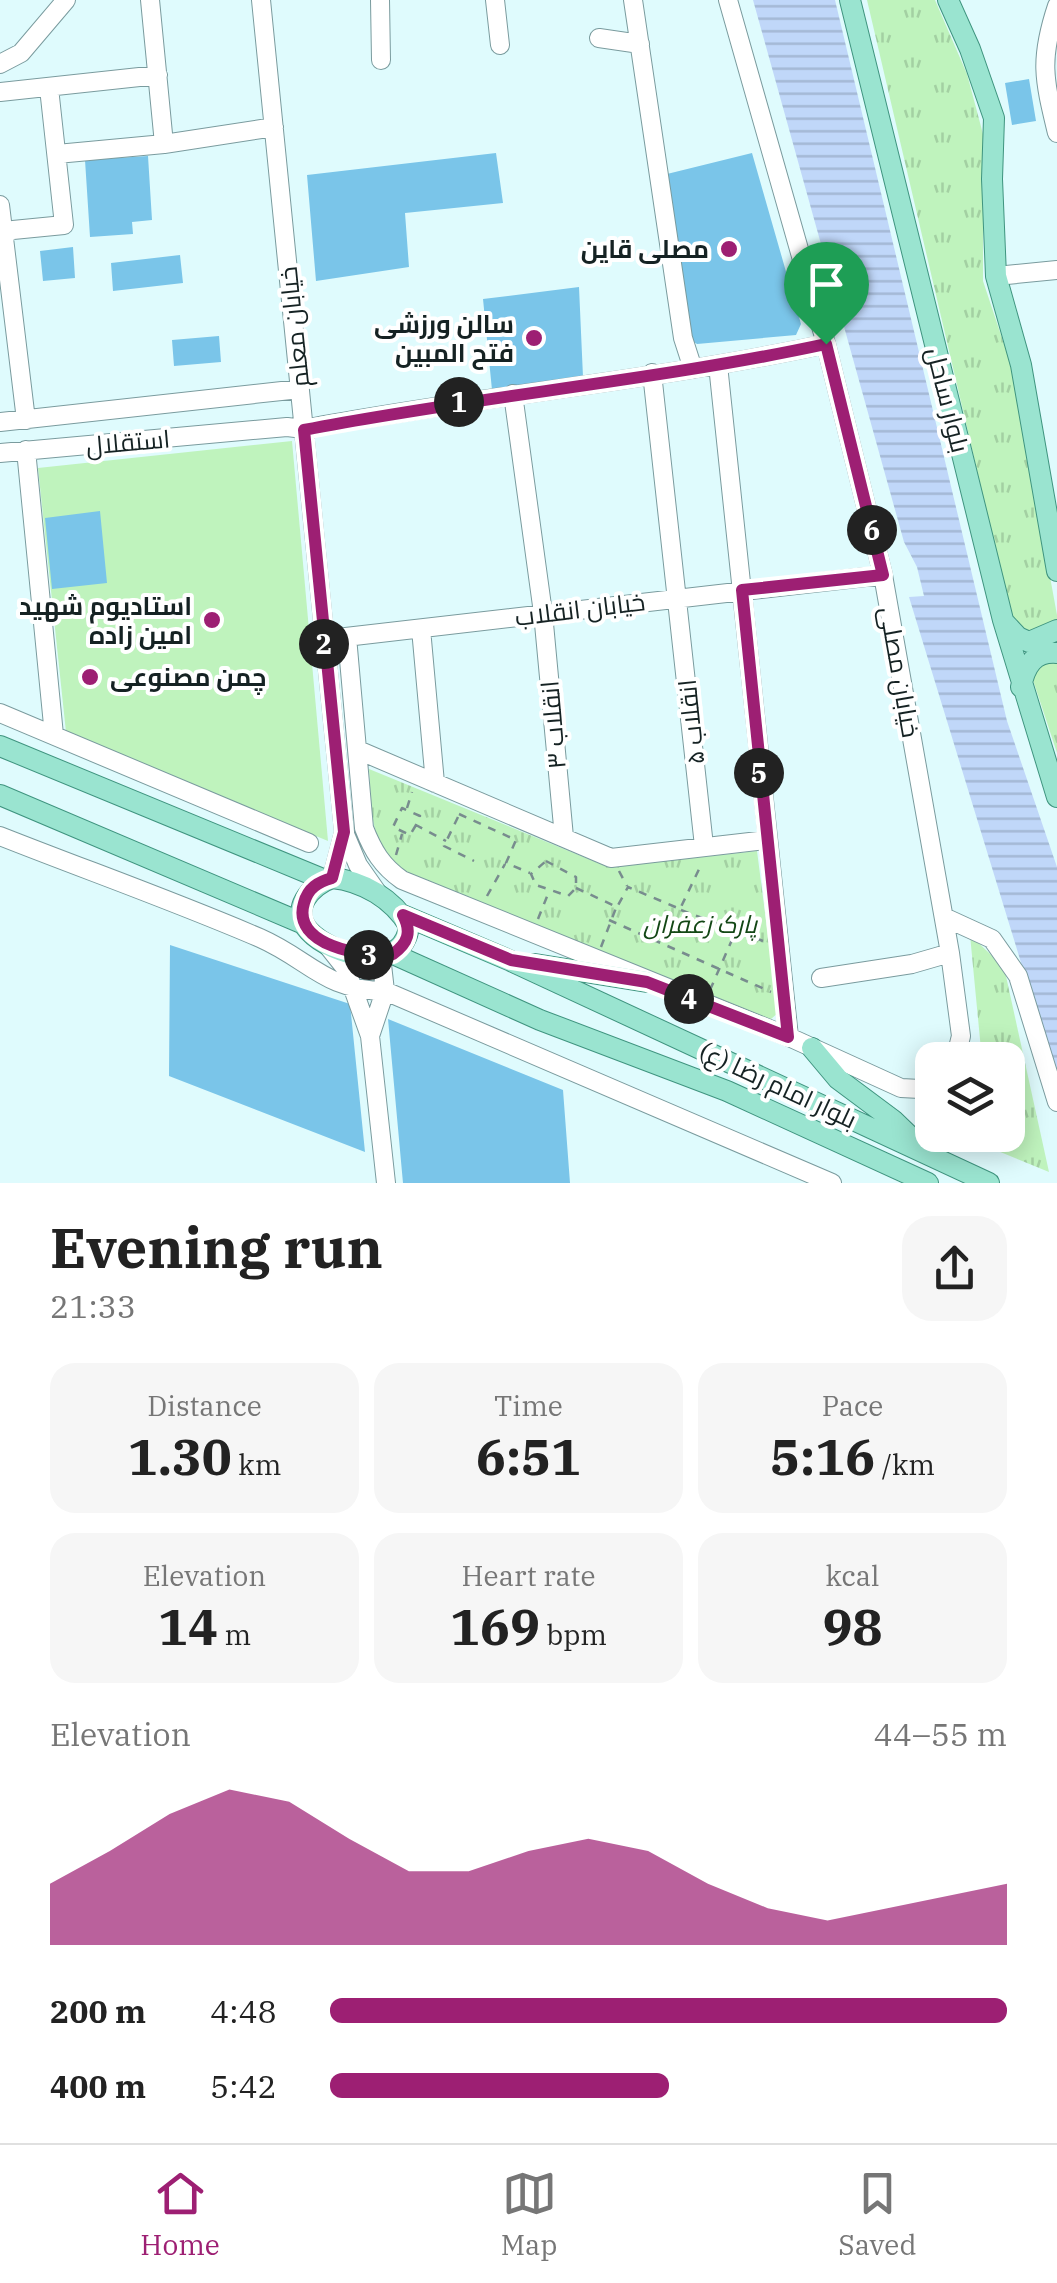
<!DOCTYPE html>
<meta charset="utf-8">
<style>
:root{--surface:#fff;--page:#f6f6f6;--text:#222;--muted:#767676;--line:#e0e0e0;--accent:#9d1f73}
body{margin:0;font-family:"IBM Plex Serif",Cairo,serif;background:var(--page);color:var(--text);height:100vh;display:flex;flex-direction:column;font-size:38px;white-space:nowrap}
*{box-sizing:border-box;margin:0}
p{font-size:32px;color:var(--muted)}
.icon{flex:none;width:55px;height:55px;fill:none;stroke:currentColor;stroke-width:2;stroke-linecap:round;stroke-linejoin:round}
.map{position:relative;height:1183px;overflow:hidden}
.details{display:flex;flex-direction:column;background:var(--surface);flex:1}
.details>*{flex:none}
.fabs{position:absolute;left:915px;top:1042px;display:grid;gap:20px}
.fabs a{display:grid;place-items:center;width:110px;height:110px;border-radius:20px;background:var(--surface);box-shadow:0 5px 25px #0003;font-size:50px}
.pin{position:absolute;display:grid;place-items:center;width:85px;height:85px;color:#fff;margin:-102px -42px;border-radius:50% 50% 50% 0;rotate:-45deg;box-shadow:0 0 10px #0007}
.pin .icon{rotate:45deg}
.km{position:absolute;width:50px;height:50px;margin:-25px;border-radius:50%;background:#222;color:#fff;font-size:28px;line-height:50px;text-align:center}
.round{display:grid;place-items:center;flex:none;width:105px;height:105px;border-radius:30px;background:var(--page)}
.head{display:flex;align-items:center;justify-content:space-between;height:170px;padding:0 50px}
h1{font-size:55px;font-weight:700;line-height:75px}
.metrics{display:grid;grid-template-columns:repeat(3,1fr);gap:15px;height:170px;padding:10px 50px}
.metrics div{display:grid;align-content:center;border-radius:25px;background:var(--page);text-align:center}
.metrics b{font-size:50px;font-weight:700}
.metrics small{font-size:28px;font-weight:400}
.metrics p{font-size:28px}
.chart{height:280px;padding:20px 50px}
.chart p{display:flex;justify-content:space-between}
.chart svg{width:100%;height:180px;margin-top:10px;fill:var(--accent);opacity:.7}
ul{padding:0 50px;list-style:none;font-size:32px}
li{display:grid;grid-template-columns:160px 120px 1fr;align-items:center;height:75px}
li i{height:25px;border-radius:12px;background:var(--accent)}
.tabs{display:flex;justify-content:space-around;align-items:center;height:140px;border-top:2px solid var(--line);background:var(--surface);font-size:28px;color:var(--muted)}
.tabs a{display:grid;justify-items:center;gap:5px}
.tabs .current{color:var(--accent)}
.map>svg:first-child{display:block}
.green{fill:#bff3bd}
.park{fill:url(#park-tufts)}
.water{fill:url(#water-rules)}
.building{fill:#7ac5e9}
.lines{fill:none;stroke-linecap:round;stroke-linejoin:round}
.minor-casing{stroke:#7a9b9e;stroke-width:20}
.major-casing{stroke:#3f947f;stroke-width:22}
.path{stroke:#788c8e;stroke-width:2.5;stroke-dasharray:8 8;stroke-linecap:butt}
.minor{stroke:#fff;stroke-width:18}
.major{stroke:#9ae4d0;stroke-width:20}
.route-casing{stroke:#fff;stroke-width:20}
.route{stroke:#9d1f73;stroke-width:12}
.poi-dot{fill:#9d1f73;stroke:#fff;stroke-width:4}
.labels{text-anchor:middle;stroke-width:8;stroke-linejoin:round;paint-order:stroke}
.poi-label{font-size:25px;font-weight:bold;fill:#152223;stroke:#fff;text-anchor:end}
.street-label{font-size:25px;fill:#152223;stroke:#fff}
.park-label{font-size:25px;font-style:italic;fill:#134715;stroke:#fff}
</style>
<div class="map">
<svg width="1057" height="1183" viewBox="0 0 1057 1183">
<defs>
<pattern id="park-tufts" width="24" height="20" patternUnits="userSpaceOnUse" patternTransform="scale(2.5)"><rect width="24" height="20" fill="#bff3bd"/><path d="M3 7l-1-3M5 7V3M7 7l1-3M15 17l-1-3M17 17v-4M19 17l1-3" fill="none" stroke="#a3d0a2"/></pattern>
<pattern id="water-rules" width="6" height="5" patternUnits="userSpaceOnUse" patternTransform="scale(2.5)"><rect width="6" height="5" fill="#c0d7f9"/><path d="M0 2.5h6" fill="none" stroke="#a4b8d5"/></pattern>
</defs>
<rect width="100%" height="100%" fill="#dffbfd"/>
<path class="green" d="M292 441 328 841 66 732 38 468Z"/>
<path class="park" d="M867 0H935L967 74 983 134V281L1012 368 1057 615V622L1029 632 1012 620Z
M1048 661 1057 662V753L1032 677 1037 666Z
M369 769 608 867 757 851 778 1013 771 1019 733 1010 408 873C368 846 372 813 369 769Z
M970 935 1004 967 1049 1172 959 1135H1008V1060H982Z"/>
<path class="water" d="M753 0H835L1007 721 1057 867V1080L909 597 924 596 917 567 904 542Z"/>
<path class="building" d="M1029 79 1036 121 1012 125 1005 83Z
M496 153 503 203 405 213 409 267 316 281 307 175Z
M752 153 801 324 796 335 697 344 691 340 667 174Z
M148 156 152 220 132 222 133 234 90 237 85 160Z
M73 247 75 278 43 281 40 251Z
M180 255 183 283 113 291 111 263Z
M579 287 583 377 492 390 483 299Z
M219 336 221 362 174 366 172 340Z
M100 511 107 583 52 589 45 518Z
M170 945 350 1004 365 1152 169 1076Z
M388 1019 563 1090 570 1183H403Z"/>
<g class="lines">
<defs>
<path id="minor" d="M150 0 164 144
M261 0 344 832 358 865 379 895
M380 0 381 60
M495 0 500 45
M633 0 683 338 693 369
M728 0 826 344 883 575 950 953 961 1036 955 1060
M1057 6C1039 60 1044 79 1057 133
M599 38 640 44
M0 64 21 53 66 0
M0 92 158 75
M57 154 164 144 274 127
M0 205 26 420
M0 236 13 230 64 225 49 88
M996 276 1057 270
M718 365 789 1037
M652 373 704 846
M513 394 543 613 564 837
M0 422 300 389
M26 450 54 735
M0 453 287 427 304 429C477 396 654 381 826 344
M421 629 435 783
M347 637 364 828C373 851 382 866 402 880L789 1037 901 1088 920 1089 932 1083
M337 638 883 575
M0 713 309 843
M358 750 611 858 766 840
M0 836C86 870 174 901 260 938 310 960 324 990 385 991L832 1183
M332 878 344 832
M944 917 992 939 1018 976 1057 1102
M327 945 346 969 370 1036 385 991 381 956
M821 978 912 964 950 953
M370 1036 386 1183"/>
<path id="major" d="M850 0 1003 620 1057 797
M948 0 970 49 994 118 992 179 996 276 1021 365 1057 571
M1004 622 1018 637 1029 642 1057 630
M1021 687C1025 666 1034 651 1057 653
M0 746 325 880
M0 795 304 924
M332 878C363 881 393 899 409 926 404 975 332 956 309 931 289 910 311 885 332 878Z
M403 915 511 961 989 1183
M393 954 540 1020 727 1091 928 1183
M535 964 647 982
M812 1048 838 1079 893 1120 919 1145"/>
</defs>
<use href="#minor" class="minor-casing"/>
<use href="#major" class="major-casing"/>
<path class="path" d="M407 808 412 792
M459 814 516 840 506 863 530 873
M458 817 444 846 474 861
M416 825 410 835 393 827 402 808 420 816 416 825 446 841
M396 855 402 834
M546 861 576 877V888L568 896 536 885 531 874Z
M619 871 627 886
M576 888 617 907 628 887 680 909 701 865
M487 896 505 864
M681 910 763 941
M538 919 548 894
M609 920 771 992
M601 947 616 908
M710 990 735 933"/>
<use href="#minor" class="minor"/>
<use href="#major" class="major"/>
</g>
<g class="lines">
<defs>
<path id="route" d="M826 344 883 575 742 590 788 1037 647 982 511 960 403 915C412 932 408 943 393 954 363 958 291 945 304 903 308 888 318 882 332 878L344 832 304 430C478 396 654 381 826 344Z"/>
</defs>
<use href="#route" class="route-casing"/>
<use href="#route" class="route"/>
</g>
<g class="poi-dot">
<circle cx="729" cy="249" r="10"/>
<circle cx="534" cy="338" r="10"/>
<circle cx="212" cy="620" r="10"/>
<circle cx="90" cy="677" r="10"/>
</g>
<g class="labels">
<g class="poi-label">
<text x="709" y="258">مصلی قاین</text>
<text x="514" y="333">سالن ورزشی<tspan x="514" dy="29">فتح المبین</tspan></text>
<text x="192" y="615">استادیوم شهید<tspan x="192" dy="29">امین زاده</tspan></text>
<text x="110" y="686" text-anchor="start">چمن مصنوعی</text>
</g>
<g class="street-label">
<text transform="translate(294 327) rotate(-96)" y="9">خیابان معلم</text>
<text transform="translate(948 400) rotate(76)" y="9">بلوار ساحل</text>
<text transform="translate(128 442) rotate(-5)" y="9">استقلال</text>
<text transform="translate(580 609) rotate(-7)" y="9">خیابان انقلاب</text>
<text transform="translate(900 672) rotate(80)" y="9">خیابان مصلی</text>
<text transform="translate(691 722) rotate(-96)" y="9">انقلاب ۵</text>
<text transform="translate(553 725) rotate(-95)" y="9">انقلاب ۳</text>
<text transform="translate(778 1085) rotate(25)" y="9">بلوار امام رضا (ع)</text>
</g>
<g class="park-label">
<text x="700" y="933">پارک زعفران</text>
</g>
</g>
</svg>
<div class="fabs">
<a><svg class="icon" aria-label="layers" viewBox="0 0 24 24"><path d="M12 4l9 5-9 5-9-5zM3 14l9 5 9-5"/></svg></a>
</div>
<div class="pin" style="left:826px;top:344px;background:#1e9e55"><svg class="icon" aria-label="arrive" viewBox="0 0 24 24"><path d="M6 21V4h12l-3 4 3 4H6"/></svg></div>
<b class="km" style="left:459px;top:402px">1</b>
<b class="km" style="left:324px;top:644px">2</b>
<b class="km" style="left:369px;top:955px">3</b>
<b class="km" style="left:689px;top:999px">4</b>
<b class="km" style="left:759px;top:773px">5</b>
<b class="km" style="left:872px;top:530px">6</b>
</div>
<section class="details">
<div class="head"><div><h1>Evening run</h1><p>21:33</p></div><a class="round"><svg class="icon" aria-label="share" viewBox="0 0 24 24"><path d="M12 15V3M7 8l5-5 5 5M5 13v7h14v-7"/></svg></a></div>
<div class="metrics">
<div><p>Distance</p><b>1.30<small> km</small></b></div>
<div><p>Time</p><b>6:51</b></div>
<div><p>Pace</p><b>5:16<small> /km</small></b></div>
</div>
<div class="metrics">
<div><p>Elevation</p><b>14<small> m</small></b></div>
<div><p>Heart rate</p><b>169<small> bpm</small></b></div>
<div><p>kcal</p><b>98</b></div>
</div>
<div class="chart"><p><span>Elevation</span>44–55 m</p>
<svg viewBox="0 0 160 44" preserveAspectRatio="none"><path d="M0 44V29L10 21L20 12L30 6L40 9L50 18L60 26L70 26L80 21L90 18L100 21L110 29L120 35L130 38L140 35L150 32L160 29V44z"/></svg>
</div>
<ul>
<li><b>200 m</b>4:48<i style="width:100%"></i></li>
<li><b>400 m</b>5:42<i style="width:50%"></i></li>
</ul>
</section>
<nav class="tabs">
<a class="current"><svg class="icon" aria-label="home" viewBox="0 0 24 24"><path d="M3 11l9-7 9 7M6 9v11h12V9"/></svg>Home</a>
<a><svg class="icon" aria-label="map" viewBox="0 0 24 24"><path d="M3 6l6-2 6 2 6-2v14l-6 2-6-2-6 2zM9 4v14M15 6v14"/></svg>Map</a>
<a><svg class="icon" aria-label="saved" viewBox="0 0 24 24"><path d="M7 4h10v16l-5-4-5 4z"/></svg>Saved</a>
</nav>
